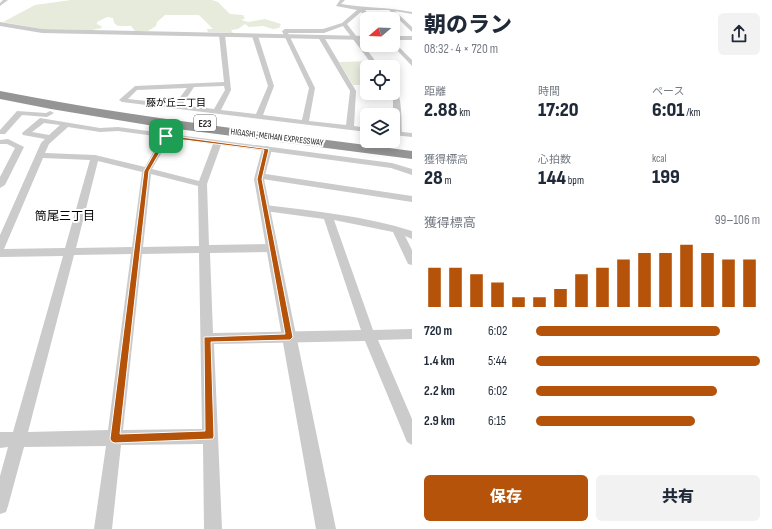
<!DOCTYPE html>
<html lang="ja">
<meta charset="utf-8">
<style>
:root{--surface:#fff;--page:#f2f2f3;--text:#1f2937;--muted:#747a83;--accent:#b45309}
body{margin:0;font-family:"Sofia Sans Condensed","Noto Sans JP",sans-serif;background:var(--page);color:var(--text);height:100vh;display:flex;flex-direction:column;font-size:15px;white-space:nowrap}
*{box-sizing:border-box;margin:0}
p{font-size:13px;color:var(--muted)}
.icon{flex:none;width:22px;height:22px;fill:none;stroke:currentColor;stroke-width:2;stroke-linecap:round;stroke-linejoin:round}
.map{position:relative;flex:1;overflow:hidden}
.drawer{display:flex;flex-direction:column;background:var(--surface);width:360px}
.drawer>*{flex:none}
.needle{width:26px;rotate:251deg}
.tools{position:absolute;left:360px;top:12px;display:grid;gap:8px}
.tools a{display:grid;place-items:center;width:40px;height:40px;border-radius:6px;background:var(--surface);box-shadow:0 2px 10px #0003;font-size:20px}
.pin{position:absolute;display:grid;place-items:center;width:34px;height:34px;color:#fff;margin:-17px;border-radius:8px;box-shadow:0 2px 6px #0006}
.round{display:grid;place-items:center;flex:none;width:42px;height:42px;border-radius:6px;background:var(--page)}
.headline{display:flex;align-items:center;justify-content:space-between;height:68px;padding:0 12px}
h1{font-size:22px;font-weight:800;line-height:30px}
.figures{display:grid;grid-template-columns:repeat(3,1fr);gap:6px;height:68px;padding:4px 12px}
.figures div{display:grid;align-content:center}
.figures b{font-size:20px;font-weight:800}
.figures small{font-size:11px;font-weight:400}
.figures p{font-size:11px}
.chart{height:112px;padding:8px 12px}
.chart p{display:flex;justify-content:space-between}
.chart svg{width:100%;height:72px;margin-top:4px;stroke:var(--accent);stroke-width:6}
.cta{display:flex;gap:8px;margin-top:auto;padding:8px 12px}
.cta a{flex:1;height:46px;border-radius:6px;background:var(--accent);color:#fff;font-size:16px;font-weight:800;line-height:46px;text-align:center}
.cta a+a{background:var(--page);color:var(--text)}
ul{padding:0 12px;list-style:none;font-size:13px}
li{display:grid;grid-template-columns:64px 48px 1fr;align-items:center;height:30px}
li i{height:10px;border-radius:5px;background:var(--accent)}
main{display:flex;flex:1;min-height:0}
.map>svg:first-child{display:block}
.green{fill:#e6ebdc}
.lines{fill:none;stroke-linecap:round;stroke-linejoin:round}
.minor{fill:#cbcbcb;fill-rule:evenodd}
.tertiary{fill:#cbcbcb;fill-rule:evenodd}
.motorway{fill:#959595;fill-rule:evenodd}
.route{fill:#b45309;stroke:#fff;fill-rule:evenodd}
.labels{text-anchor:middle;stroke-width:4;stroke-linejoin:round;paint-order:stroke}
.far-street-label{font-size:9px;fill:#2e2e2e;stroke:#fff}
.far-neighbourhood-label{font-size:10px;fill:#000;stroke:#fff}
.shield{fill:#fff;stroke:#6d6d6d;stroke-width:1}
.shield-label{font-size:10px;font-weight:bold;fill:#2e2e2e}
.neighbourhood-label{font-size:12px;fill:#000;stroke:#fff}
</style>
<main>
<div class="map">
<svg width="412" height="529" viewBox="0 0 412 529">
<rect width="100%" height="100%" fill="#fff"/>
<path class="green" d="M71 0H212L218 2 230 14 243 15 245 19H242V20L248 22 265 19 281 24 279 28 273 29 263 26 249 27 245 24 238 29 231 30 233 33 208 32 207 29H213L199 15H165L157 22 156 26 148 31H135L131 26H118L114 23 113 18 107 17 97 22V24L101 26 102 28 92 30 41 29 3 22 35 5Z
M370 61 374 67H367V85H353L339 62Z"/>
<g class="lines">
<path class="minor" d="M3 0H8L0 6V3Z
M340 0H345L341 4C365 8 388 7 412 12V14L395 11 412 27V32L389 10H365L373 19H367L361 12 347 24 380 67H374L343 26 324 33H288L315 88 309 121 346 125 350 91 318 37 321 35 324 37 356 91 354 126 367 128V132L122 102 119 100 135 86 224 82 219 35 222 33 225 35 231 90 221 110 256 114 268 86 252 36 255 34 258 36 274 86 263 115 302 120 309 88 282 31 285 29H323L342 23 357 10 336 6ZM224 86 225 90 214 109 182 105 194 87ZM187 88 175 104 128 99 137 90Z
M393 41 412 60V66L392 45Z
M393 87C403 92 401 121 402 132L412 133V137L393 135V101L391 93H393Z
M17 111 46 113 50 111 54 113 47 117 22 115 5 134H0V130Z
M40 118 100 128 118 127 392 163 412 169V175L391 168 221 145 207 184 209 245 272 244 276 245 277 248 276 251 272 252 210 253 213 333 361 330 324 219 265 211 262 210 260 208 262 206 265 205C315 211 365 216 412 231V239L405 236 412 250V265L408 264 393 232 334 220 373 330 412 329V339L378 340 412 419V445L407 442 365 341 214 344 222 529H204L203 444 121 445 112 529H94L106 446 24 447 8 506 6 512 0 514V476L8 447 0 448V432H13L63 256 0 257V235L41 143 45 139 23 135 22 133ZM44 123 60 125 49 135 32 132ZM68 127 100 132 118 131 162 137 145 167 95 155 45 153 49 144ZM170 138 213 144 199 181 152 169ZM43 158 90 160 65 248 4 249ZM98 161 142 172 132 247 76 248ZM151 174 198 186 199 246 143 247ZM199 253 202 429 123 430 142 254ZM131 254 108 430 28 432 74 255Z
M8 139 24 147 5 185 0 188V177L15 148 7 144H0V140Z
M259 173 412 196V202L256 178 255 176 256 174Z"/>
<path class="tertiary" d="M0 22 42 29 367 36V40L42 33 0 26Z
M393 36H412V40H393Z
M267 146 272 149 264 179 336 529H316L254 179 262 149Z"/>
<path class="motorway" d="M0 91C136 118 274 133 412 151V159L154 126 51 109 0 99Z"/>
</g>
<path class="route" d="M166 135 269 149 262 179 293 337 290 340 211 342 214 436 213 439 115 443 112 442 110 439 144 171 164 136ZM168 138 264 150 257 179 285 334 204 337 205 431 120 434 149 171Z"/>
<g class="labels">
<g class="far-street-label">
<text transform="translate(277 137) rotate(7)" y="3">HIGASHI-MEIHAN EXPRESSWAY</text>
</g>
<g class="far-neighbourhood-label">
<text x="176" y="106">藤が丘二丁目</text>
</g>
<rect class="shield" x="194" y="115" width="22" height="16" rx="3"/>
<g class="shield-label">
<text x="205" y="127">E23</text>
</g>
<g class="neighbourhood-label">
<text x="65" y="220">筒尾三丁目</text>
</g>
</g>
</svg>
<div class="tools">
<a><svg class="needle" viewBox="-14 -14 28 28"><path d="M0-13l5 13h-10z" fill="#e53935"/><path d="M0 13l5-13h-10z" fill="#747a83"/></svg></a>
<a><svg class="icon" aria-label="locate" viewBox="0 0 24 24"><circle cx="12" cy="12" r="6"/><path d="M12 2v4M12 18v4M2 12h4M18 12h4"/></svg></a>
<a><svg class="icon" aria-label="layers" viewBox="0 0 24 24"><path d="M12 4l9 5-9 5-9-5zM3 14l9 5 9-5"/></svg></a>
</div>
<div class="pin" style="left:166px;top:136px;background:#1e9e55"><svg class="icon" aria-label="arrive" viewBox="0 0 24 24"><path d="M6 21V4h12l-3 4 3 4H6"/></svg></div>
</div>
<section class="drawer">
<div class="headline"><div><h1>朝のラン</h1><p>08:32 · 4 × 720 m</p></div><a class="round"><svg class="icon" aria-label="share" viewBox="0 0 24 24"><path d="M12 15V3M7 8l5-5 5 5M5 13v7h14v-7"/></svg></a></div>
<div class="figures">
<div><p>距離</p><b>2.88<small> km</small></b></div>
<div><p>時間</p><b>17:20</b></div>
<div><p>ペース</p><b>6:01<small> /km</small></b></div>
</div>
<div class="figures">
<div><p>獲得標高</p><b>28<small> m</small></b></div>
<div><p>心拍数</p><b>144<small> bpm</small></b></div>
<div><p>kcal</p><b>199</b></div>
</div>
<div class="chart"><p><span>獲得標高</span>99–106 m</p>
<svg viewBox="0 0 160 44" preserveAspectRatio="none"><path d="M5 44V20M15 44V20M25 44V24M35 44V29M45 44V38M55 44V38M65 44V33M75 44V24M85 44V20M95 44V15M105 44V11M115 44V11M125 44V6M135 44V11M145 44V15M155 44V15"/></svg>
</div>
<ul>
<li><b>720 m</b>6:02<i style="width:82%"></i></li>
<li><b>1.4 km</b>5:44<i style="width:100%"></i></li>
<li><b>2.2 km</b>6:02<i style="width:81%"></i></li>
<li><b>2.9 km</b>6:15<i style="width:71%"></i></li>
</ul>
<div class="cta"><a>保存</a><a>共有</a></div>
</section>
</main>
